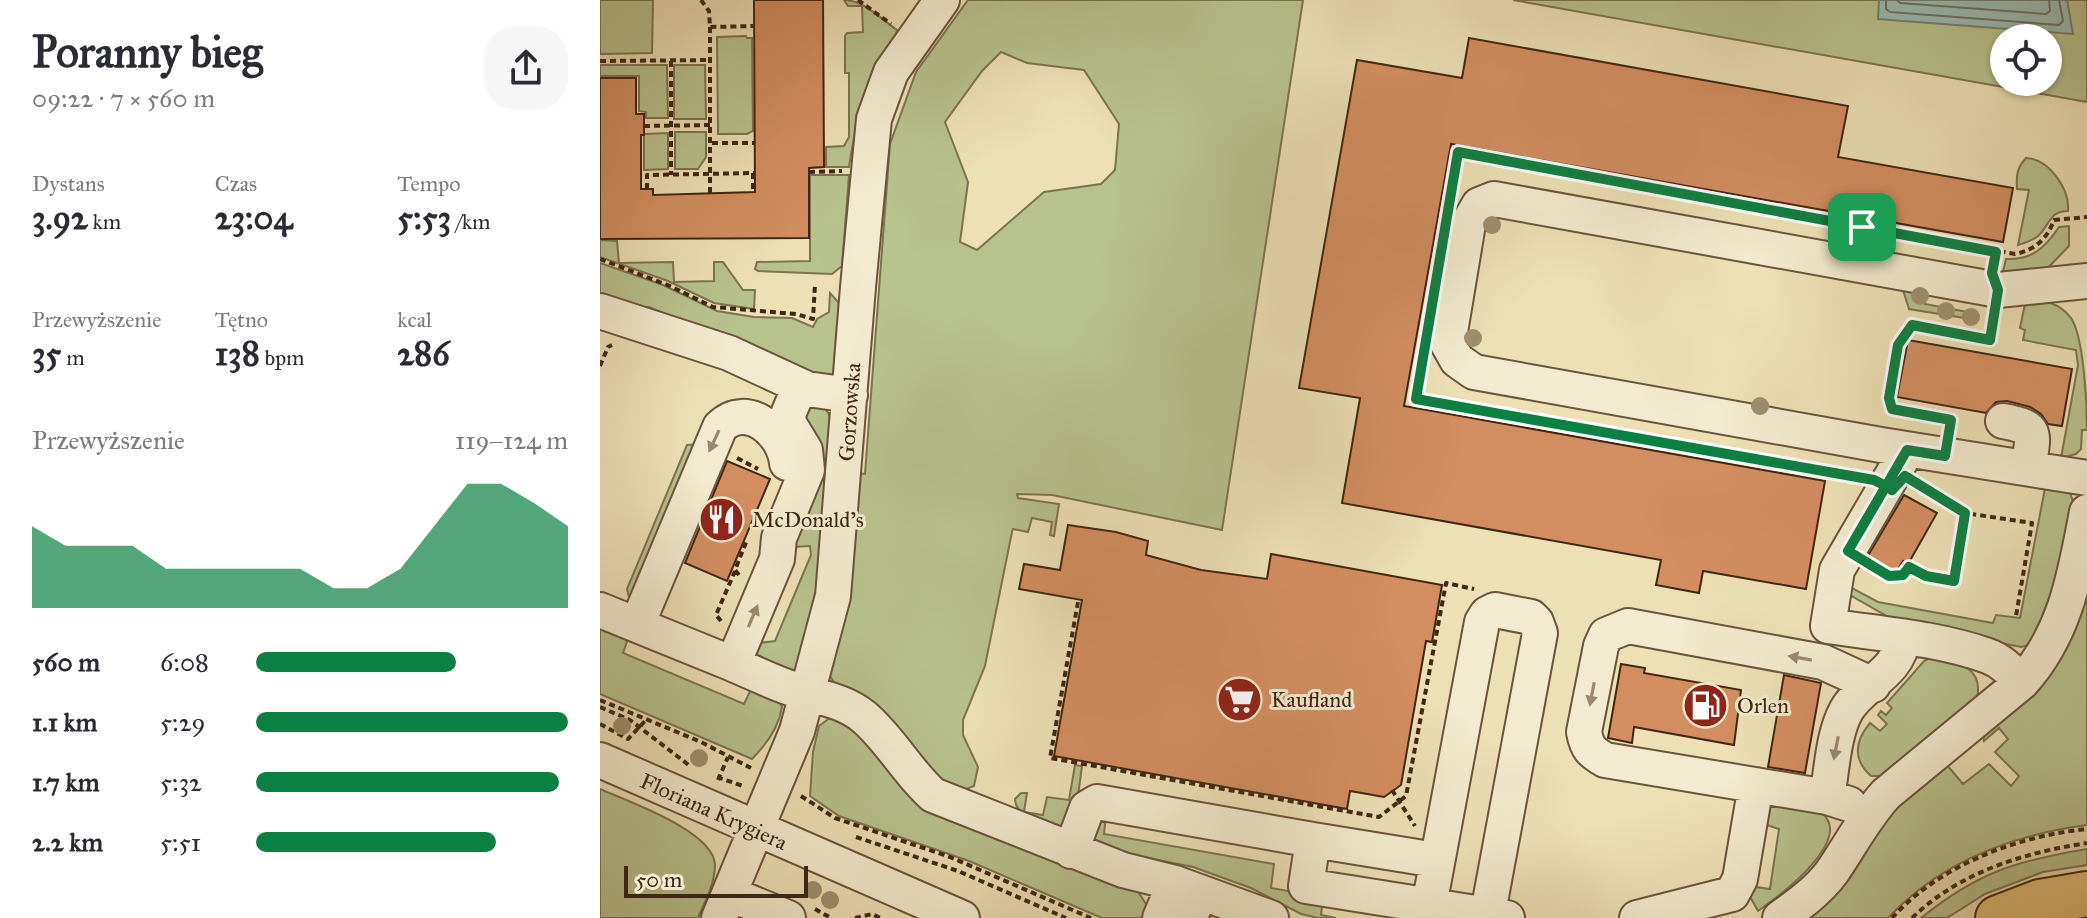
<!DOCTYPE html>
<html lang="pl">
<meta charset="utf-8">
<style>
:root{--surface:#fff;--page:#f7f7f7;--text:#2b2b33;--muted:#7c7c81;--accent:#0b8043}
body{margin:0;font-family:"IM FELL Great Primer",serif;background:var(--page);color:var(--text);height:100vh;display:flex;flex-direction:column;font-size:30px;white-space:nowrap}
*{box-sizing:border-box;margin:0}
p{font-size:26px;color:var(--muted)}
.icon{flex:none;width:44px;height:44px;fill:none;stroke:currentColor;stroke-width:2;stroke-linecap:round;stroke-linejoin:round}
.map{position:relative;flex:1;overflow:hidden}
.sheet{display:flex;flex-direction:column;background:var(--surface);width:600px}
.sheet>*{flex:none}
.controls{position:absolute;left:1390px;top:24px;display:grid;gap:16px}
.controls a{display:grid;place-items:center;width:72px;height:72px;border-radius:50%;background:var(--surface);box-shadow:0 2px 6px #0004;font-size:40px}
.scale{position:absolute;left:24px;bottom:20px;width:184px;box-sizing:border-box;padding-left:8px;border:4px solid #402614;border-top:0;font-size:22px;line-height:28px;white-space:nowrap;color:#402614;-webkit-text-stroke:6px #f3ebcf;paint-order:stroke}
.pin{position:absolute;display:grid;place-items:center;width:68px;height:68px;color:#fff;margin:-34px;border-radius:16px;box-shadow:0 4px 12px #0006}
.round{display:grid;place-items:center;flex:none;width:84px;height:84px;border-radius:32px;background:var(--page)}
.summary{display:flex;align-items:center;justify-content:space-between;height:136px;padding:0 32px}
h1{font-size:44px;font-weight:800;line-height:60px}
.stats{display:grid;grid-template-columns:repeat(3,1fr);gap:12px;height:136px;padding:8px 32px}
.stats div{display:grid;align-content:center}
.stats b{font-size:34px;font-weight:800}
.stats small{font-size:22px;font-weight:400}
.stats p{font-size:22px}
.chart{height:224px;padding:16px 32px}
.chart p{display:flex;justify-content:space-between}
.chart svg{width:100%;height:144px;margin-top:8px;fill:var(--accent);opacity:.7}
ul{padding:0 32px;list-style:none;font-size:26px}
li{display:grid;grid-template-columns:128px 96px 1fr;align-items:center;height:60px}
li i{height:20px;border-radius:10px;background:var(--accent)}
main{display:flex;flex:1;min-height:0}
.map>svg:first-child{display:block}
.green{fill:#b8c28d;stroke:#7c7450;stroke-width:2;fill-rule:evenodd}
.water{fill:#9abcb4;stroke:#768074;stroke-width:2}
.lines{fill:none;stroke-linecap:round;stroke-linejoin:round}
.shore{stroke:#6d7164;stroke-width:2}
.building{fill:#d28e61;stroke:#402614;stroke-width:2}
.minor-casing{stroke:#6b543c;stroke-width:38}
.major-casing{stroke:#402614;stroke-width:48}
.path{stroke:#402614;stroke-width:4;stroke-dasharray:6 4;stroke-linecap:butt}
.minor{stroke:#f3ebcf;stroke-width:34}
.major{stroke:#e6c07a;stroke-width:44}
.tree{fill:#9e8f6d}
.oneway{fill:#9a8872}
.route-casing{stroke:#fff;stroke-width:16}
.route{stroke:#0b8043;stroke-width:10}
.labels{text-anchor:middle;stroke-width:6;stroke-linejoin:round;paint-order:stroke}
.street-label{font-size:22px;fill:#402614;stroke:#f3ebcf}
.poi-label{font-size:22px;fill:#402614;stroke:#f3ebcf;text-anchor:start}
</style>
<main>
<section class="sheet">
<div class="summary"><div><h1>Poranny bieg</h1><p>09:22 · 7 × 560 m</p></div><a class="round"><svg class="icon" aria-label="share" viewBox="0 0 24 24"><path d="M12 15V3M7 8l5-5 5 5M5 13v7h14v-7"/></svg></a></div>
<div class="stats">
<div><p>Dystans</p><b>3.92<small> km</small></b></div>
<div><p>Czas</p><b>23:04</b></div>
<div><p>Tempo</p><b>5:53<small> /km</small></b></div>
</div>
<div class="stats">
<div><p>Przewyższenie</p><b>35<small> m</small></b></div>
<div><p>Tętno</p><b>138<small> bpm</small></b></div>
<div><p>kcal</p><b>286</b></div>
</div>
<div class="chart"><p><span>Przewyższenie</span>119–124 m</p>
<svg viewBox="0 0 160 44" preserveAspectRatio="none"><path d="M0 44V19L10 25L20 25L30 25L40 32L50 32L60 32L70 32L80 32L90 38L100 38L110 32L120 19L130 6L140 6L150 12L160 19V44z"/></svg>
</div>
<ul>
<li><b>560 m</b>6:08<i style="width:64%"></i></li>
<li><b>1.1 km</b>5:29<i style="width:100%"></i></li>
<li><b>1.7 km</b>5:32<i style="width:97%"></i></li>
<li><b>2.2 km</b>5:51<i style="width:77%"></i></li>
</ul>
</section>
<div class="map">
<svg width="1487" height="918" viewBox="0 0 1487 918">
<rect width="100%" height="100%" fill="#ede0b5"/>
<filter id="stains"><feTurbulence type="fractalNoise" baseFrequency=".0025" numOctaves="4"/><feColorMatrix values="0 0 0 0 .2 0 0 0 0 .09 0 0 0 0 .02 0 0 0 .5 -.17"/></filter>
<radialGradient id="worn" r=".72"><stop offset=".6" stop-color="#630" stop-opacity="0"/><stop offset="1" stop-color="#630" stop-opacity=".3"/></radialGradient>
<path class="green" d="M0 0H53L52 53 0 54Z
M244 0C264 0 281 19 297 30L296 34C266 80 257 114 249 167H226V147L244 146 249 137V73H245V36L247 33 263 32 262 6H248Z
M368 0H703L622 530 452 495 417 494 418 498 459 504 454 536 450 535 452 522 432 518 428 532 413 529 412 532 385 666 363 720V735L378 767 374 786 364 790 341 784 236 685 229 675 256 473 265 474 290 144 316 72ZM401 52 427 63 484 70 519 124 515 170 501 184 444 192 377 250 360 242 368 182 345 122 382 71Z
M913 0H1487V102ZM1404 38H1448V82H1404Z
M146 36 147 38H152L153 131 147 134H118L117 37Z
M0 65H67L68 118H46V112L39 111V76H0Z
M74 65H105L106 119H74Z
M75 132H106V157L98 169H75Z
M68 133V169L44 170V134Z
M1426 158C1449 159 1470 189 1468 211 1449 211 1450 225 1438 236 1432 241 1425 243 1418 245L1429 190 1417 189C1416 175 1417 168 1426 158Z
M210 175H249L242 266 232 274 158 271 155 269 157 262 210 261Z
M1469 226V246L1442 274 1402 276 1406 259C1432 260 1445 248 1459 227Z
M0 240 17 241 19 263 73 262 74 282 114 281V262H123L143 290H155L154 309 114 303 68 281 0 257Z
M0 263 63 285 117 311 154 317 192 318 213 327 217 319 229 312 230 293 239 303 233 375 231 378H217L49 307 36 309 0 293Z
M1302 287 1327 290 1325 304 1378 314 1377 320 1309 309Z
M1426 299C1444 300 1460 303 1471 318 1484 337 1487 405 1487 430H1482L1481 449 1476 454 1461 458 1478 365 1476 350 1423 340 1425 330 1420 328Z
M222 405 229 414 230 421 219 549 224 564 201 664 194 671 188 672 153 655 151 644 175 641 211 555 210 546 194 547 200 408Z
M100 444 32 609 27 589 87 445Z
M1446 483 1470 493 1476 510 1459 596 1433 644 1421 647 1299 623 1250 595 1248 589 1252 588 1278 602 1393 623 1396 615 1420 618Z
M1487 588V825C1412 835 1341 861 1288 918H1208L1294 808 1347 765 1363 784 1389 764 1411 786 1419 776 1395 752 1408 739 1399 728 1384 741 1383 734C1440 687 1469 663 1487 588Z
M0 624 29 636 23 653 144 704 152 687 178 699 182 707C179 726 166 745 152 759L0 694Z
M1332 657C1356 662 1384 666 1377 698L1285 776H1271C1252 759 1255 741 1270 723L1280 731 1287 724 1278 715 1281 711 1286 715 1292 708 1287 703 1324 661Z
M231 717H238L274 744 537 890 546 904 547 918H502L369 861 239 816 210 796 213 752 219 726Z
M475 765 482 766 477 803 463 831C446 824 416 820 415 799L421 793H427L424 812 443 815 447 797 469 800Z
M0 789C27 801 114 831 115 865 115 883 105 902 98 918H0Z
M1175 801C1188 803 1206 803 1217 810 1262 835 1178 897 1158 911L1148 893 1149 886 1170 889 1179 829 1161 823 1167 805Z
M506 816 504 834 674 864 671 888 723 897 721 915 736 918H718L701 914 651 888 593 867 528 854 493 843 496 819Z
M1487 849V865L1443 872 1385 894 1347 918H1321C1378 872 1416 861 1487 849Z"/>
<path class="water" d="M1279 0H1467L1473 34 1278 19Z"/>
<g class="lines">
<path class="shore" d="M1286 0V9L1290 12 1459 25 1463 21 1459 0
M1297 0 1300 3 1446 14 1450 11 1449 0"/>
</g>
<path class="building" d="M154 0H223L224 167 209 168V238L0 239V78H36V114H44V135H41V189H53V195L155 192Z
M869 38 1248 106 1238 157 1413 188 1403 242 851 144 804 406 1225 481 1206 589 1103 571 1099 593 1056 585 1061 560 742 503 760 398 699 388 757 60 862 78Z
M1308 340 1472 369 1462 426 1448 424 1441 414 1430 407 1407 401 1396 402 1386 413 1297 397Z
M127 461 170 479 127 581 85 563Z
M1304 495 1337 513 1308 564 1303 561 1295 575 1266 559Z
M468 525 516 532 548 541 546 555 601 570 667 579 671 554 842 585 832 642 826 641 801 785 784 797 750 791 747 809 454 756 482 600 419 589 424 564 460 570Z
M1021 664 1045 668 1044 673 1141 690 1134 745 1034 727 1032 743 1008 738Z
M1184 675 1221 683 1205 773 1168 767Z"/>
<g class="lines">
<defs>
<path id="minor" d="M1487 281 1398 290 894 199 879 205 868 224 848 344 857 360 874 372 1281 445 1487 478
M0 311 129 353 207 389 250 395
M200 386 189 412 188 422 205 450 207 470 179 538 177 559 133 664C152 672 170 681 190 688 215 697 242 699 264 717 291 740 307 772 333 795L523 870 575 883 671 918
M1403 421C1435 427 1435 430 1429 462
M1307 450 1237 570 1228 626C1280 634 1338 638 1388 656 1402 661 1412 672 1422 682 1466 633 1475 575 1487 512
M0 610 133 664
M37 625 120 427C147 400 184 432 187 463
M0 760 362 918
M1227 797 1005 760C991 752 987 748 984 732L1001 646 1006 635 1028 626 1223 662 1273 685
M1249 804 1227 797C1232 770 1233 735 1246 711 1261 684 1299 674 1303 638
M713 840 836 860
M471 851 487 808 497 802 713 840 706 886 907 918
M130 894 188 918
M829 906 882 622 887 614 895 610 931 617 936 622 940 633 887 918
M119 918 197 731 233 596 258 287 274 119 291 72 342 0
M560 918 575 883
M590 918 600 892
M1037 918 1132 894 1140 879 1156 785
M1180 918C1198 905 1218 891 1232 872 1250 846 1264 818 1286 794L1422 682"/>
<path id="major" d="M1398 918 1440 902 1487 894"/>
</defs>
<use href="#minor" class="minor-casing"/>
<use href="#major" class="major-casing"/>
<path class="path" d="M101 0 109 11 110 27 154 26
M258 0 291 24
M110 27V194
M0 61 111 60
M71 61V175
M44 126 111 125
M112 143H155
M209 172 242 171
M47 189V175L153 173V192
M852 191 858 152 1415 254C1435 250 1447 239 1454 220L1487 217
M0 259 70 286 113 307 196 314 213 319 215 284
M823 358 816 399 1258 477
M0 366 8 347 12 345
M1350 428 1351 420 1292 409 1289 398 1298 345 1312 325 1390 340 1394 316
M137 458 158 469
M1318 485 1365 513 1432 523 1416 616
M1271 565 1289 576 1303 575 1309 567 1326 576 1354 581 1365 513
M139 575 135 570 147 540
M478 602 450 758 779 817 806 796 846 583 874 589
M121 621 116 615 135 571
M0 700 101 742 151 768
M0 707 30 720 90 766
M0 724 28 739 46 720
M117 777 143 786
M118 780 128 757
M792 790 815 826
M201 796 235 818 350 857 491 918
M256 837 358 871 466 918
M215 909 231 918
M255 918 272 914 280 918
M1292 918C1340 865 1417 836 1487 829
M1312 918C1360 872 1423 853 1487 843"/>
<use href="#minor" class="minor"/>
<use href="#major" class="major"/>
</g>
<g class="tree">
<circle cx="892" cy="225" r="9"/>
<circle cx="1320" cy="296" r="9"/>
<circle cx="1346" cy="311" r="9"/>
<circle cx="1371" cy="317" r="9"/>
<circle cx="873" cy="338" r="9"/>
<circle cx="1160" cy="406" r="9"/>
<circle cx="22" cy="726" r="9"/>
<circle cx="99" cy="758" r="9"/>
<circle cx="213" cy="890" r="9"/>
<circle cx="230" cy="900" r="9"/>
</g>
<defs><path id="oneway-solid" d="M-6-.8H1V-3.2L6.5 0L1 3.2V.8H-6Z" transform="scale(2)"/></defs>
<g class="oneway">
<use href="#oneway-solid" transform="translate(114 441) rotate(115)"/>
<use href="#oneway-solid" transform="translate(153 616) rotate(-67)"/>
<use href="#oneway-solid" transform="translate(1200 658) rotate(-170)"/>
<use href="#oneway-solid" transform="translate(992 694) rotate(101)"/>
<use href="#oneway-solid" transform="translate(1236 748) rotate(101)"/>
</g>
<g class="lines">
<defs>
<path id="route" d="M1262 227 858 152 816 399 1274 480 1286 486 1248 551 1289 576 1303 575 1309 567 1326 576 1354 581 1365 513 1305 476 1292 490 1286 486 1307 450 1345 456 1351 420 1292 409 1289 398 1298 345 1312 325 1390 340 1398 290 1392 273 1396 252 1262 227"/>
</defs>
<use href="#route" class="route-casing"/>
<use href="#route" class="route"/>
</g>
<defs>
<symbol id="restaurant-disc" viewBox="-11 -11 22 22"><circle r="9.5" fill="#8f2418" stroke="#f3ebcf"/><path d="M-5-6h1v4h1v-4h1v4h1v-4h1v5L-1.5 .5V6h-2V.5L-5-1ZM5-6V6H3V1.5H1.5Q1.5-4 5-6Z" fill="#fff"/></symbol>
<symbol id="supermarket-disc" viewBox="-11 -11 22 22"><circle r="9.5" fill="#8f2418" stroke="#f3ebcf"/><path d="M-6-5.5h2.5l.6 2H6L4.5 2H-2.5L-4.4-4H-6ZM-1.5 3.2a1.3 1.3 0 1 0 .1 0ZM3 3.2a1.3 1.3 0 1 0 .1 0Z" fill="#fff"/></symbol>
<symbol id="fuel-disc" viewBox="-11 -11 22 22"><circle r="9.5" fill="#8f2418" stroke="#f3ebcf"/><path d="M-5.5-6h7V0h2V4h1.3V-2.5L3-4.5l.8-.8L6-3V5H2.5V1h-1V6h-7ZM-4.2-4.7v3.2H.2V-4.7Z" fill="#fff"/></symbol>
</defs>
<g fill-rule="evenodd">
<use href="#restaurant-disc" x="96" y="494" width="51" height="51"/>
<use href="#supermarket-disc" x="614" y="674" width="51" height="51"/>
<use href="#fuel-disc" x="1080" y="680" width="51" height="51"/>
</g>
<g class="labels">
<g class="street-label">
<text transform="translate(249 412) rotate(-86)" y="8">Gorzowska</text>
<text transform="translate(114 811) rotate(24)" y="8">Floriana Krygiera</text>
</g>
<g class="poi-label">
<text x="152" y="527">McDonald's</text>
<text x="671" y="707">Kaufland</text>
<text x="1137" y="713">Orlen</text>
</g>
</g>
<rect width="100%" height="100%" filter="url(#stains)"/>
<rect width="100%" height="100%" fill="url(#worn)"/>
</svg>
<div class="controls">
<a><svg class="icon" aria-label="locate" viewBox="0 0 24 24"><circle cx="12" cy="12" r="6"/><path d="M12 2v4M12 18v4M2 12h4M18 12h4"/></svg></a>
</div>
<div class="scale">50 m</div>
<div class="pin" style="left:1262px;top:227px;background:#1e9e55"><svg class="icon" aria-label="arrive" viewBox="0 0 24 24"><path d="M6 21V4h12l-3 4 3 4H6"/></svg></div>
</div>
</main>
